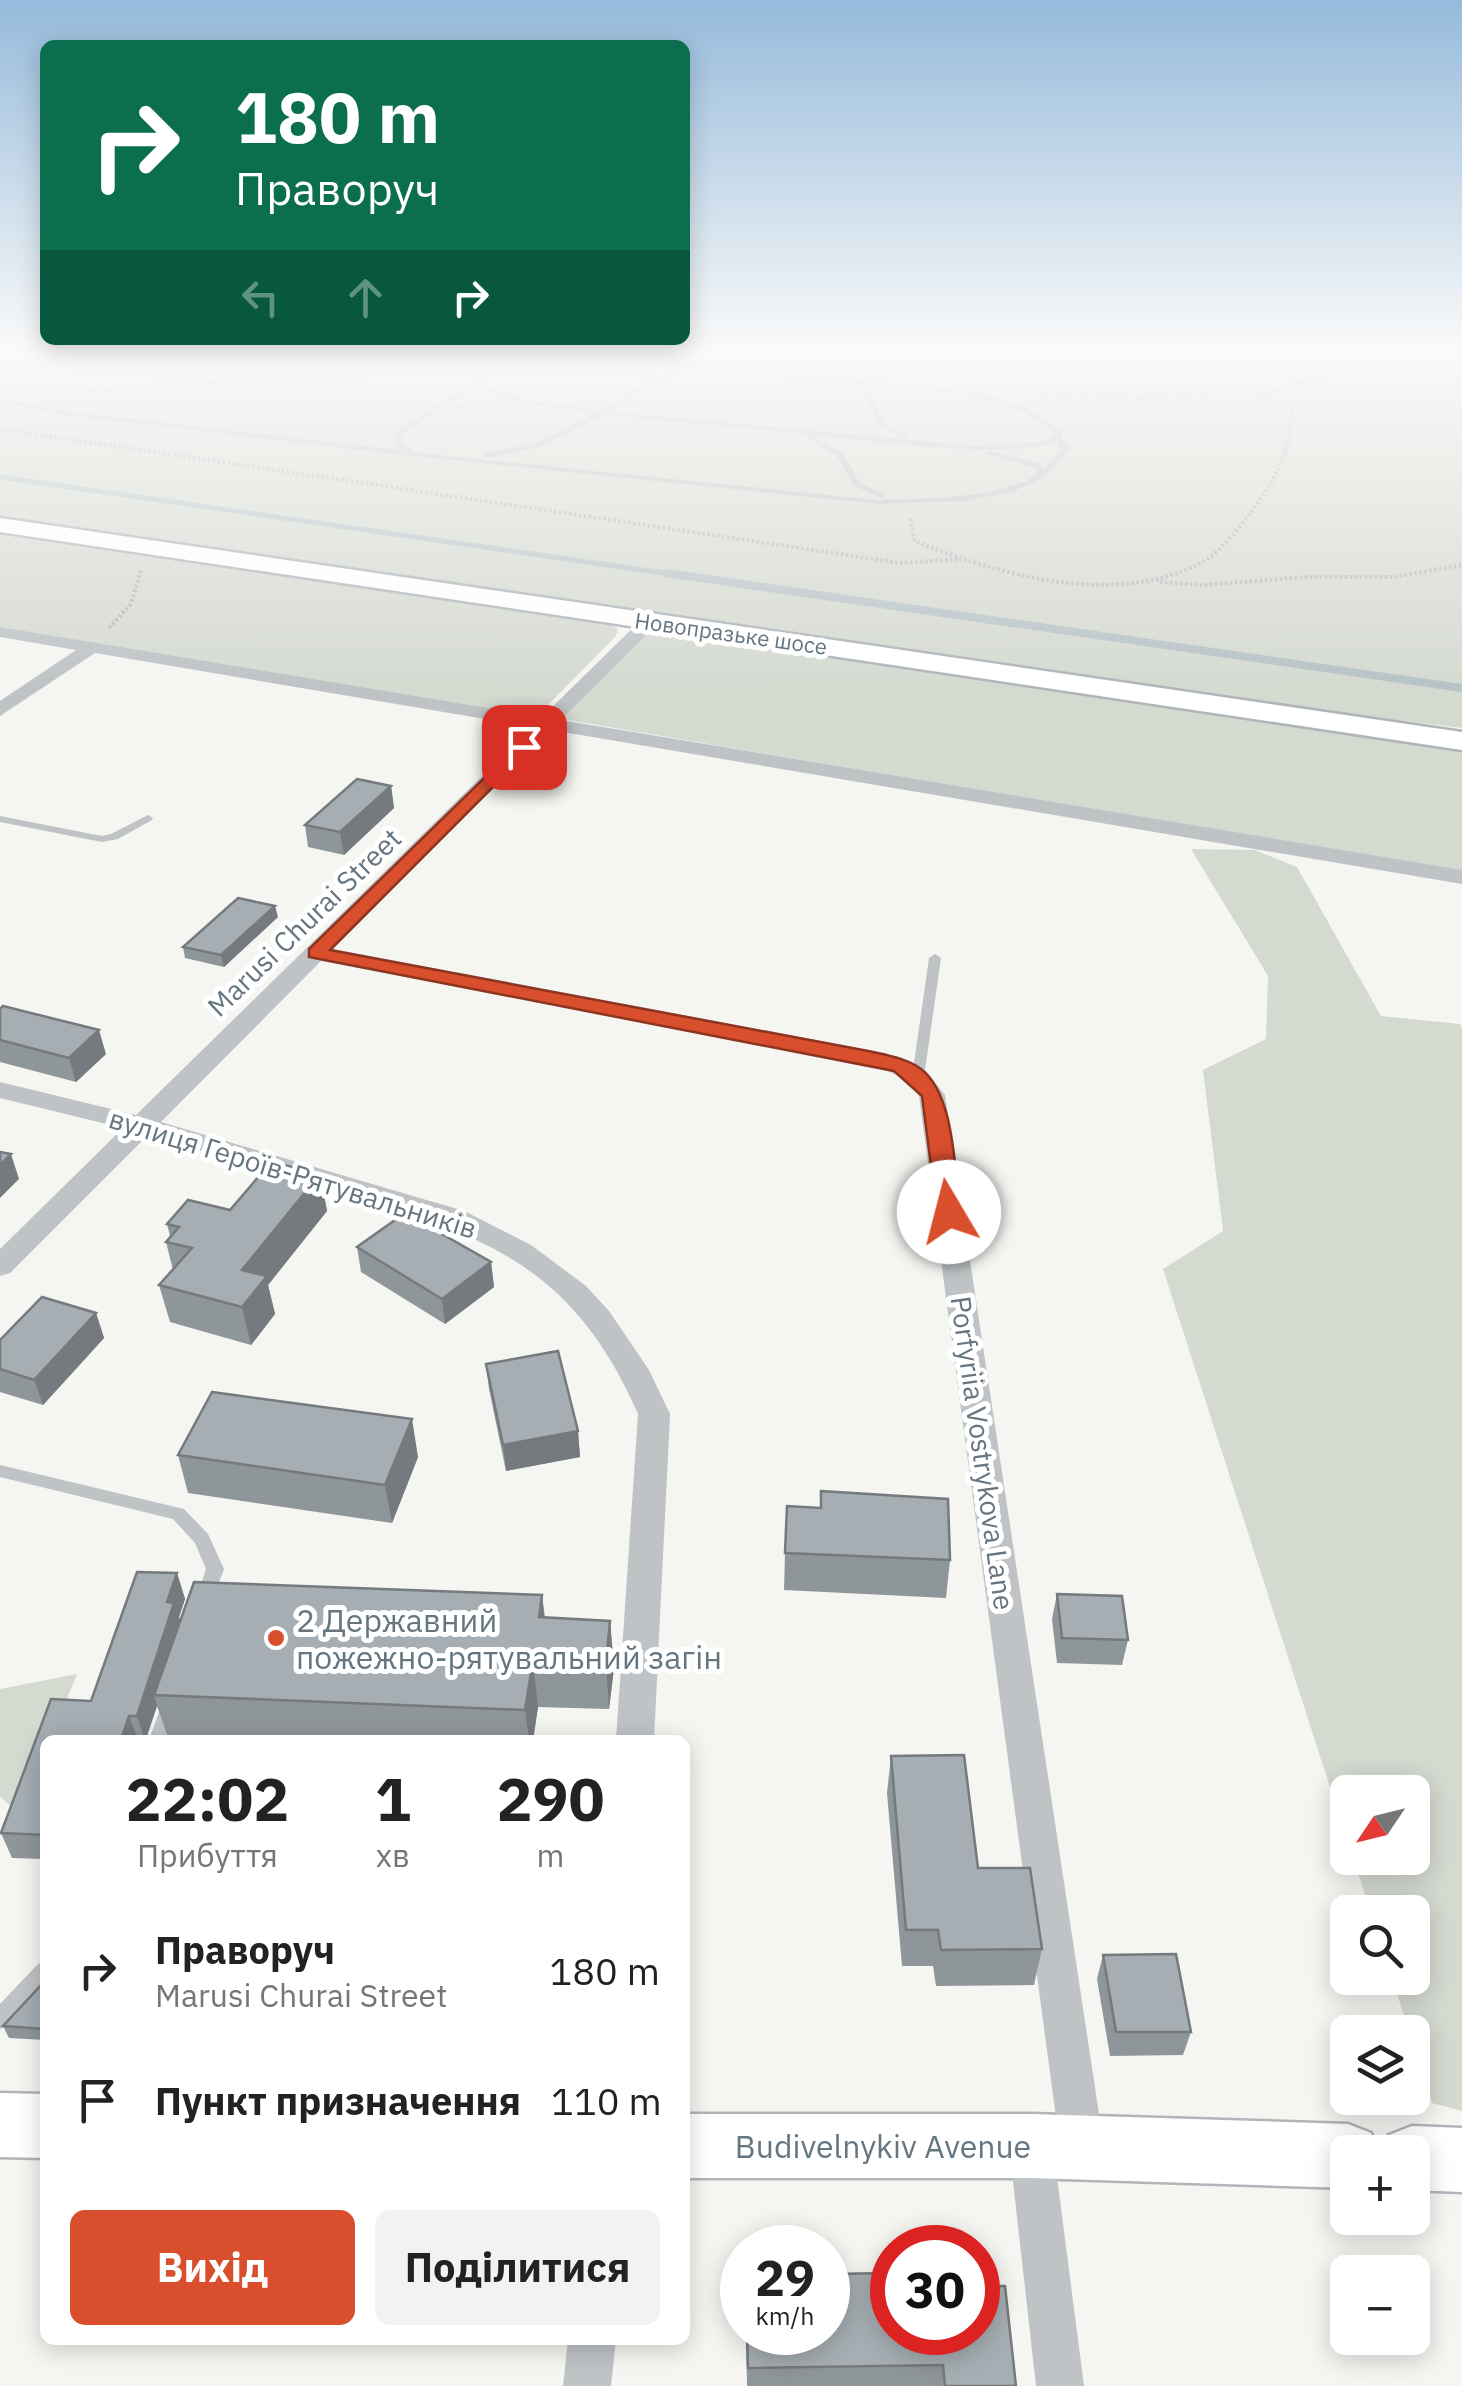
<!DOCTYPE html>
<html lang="uk">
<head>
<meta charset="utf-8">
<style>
	:root { --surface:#fff; --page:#f2f2f2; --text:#222; --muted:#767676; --accent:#d94f2e }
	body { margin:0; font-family:"IBM Plex Sans",sans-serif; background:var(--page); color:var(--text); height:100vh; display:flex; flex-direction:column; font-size:38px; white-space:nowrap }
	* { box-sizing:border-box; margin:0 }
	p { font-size:32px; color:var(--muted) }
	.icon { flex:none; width:55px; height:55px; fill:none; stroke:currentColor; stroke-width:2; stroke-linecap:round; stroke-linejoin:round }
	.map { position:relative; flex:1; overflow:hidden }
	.sheet { position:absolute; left:40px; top:1735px; width:650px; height:610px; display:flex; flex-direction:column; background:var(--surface); border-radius:15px; box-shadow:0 5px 25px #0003 }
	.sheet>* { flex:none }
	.top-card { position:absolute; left:40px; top:40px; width:650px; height:305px; border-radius:15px; box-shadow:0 5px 25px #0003; background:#0b6e4f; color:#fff; overflow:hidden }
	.needle { width:65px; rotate:235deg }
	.buttons { position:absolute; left:1330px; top:1775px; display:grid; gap:20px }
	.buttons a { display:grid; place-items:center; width:100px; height:100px; border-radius:15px; background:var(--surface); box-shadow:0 5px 25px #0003; font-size:50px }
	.speed { position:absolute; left:720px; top:2225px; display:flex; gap:20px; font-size:50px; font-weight:700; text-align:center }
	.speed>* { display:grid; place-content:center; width:130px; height:130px; border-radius:50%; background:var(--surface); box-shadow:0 5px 25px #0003; line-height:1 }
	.speed small { font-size:25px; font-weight:400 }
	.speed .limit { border:15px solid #d22; background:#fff; color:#111 }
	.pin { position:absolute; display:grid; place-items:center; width:85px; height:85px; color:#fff; margin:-42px; border-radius:20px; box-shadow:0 5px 15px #0006 }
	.me { position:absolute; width:110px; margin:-55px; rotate:352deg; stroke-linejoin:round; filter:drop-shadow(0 0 8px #0008) }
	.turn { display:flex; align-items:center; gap:35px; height:210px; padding:0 30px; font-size:45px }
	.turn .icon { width:130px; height:130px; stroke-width:2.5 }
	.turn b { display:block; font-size:70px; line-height:85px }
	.lanes { display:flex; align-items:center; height:95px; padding:0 30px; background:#0003; justify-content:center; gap:50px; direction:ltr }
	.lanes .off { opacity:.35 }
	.eta { display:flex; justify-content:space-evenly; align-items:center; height:170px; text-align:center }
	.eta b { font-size:60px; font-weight:700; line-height:70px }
	.primary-button { display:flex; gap:20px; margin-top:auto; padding:20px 30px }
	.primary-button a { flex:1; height:115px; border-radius:15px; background:var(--accent); color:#fff; font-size:40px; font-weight:700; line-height:115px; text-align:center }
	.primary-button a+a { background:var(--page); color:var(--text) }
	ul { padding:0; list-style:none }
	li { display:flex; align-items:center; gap:30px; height:130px; padding:0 30px }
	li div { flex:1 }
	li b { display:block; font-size:38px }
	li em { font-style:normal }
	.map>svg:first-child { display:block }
	.green { fill:#d5dad1 }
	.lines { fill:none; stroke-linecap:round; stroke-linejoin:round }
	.stream-far1 { stroke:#b8c3c7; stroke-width:5 }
	.stream { stroke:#b8c3c7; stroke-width:8 }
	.secondary-casing { stroke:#afb5b9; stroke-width:5 }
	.path { stroke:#b7babc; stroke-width:4; stroke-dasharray:2.5 2.5; stroke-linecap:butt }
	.lane { fill:#bfc3c6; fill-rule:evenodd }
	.street { fill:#bfc3c6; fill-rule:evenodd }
	.secondary { fill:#fff; fill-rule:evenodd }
	.wall { fill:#8f969a }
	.shaded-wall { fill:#747a7d }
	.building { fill:#a6aeb3; stroke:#747a7d; stroke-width:2.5 }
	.route { fill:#d94f2e; stroke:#8d331e; stroke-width:2.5 }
	.poi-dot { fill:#d94f2e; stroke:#fff; stroke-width:4 }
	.labels { text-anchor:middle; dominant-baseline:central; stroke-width:10; stroke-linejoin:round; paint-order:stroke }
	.far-street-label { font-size:22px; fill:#667681; stroke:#fff }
	.street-label { font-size:28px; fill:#667681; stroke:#fff }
	.near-poi-label { font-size:32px; fill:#667681; stroke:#fff; text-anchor:start }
	.near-street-label { font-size:32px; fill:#667681; stroke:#fff }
</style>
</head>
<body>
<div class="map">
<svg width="1462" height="2386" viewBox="0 0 1462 2386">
	<rect width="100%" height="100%" fill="#f5f5f2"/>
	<g class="green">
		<path d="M0,353H1462V728L1311,710L0,516Z"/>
		<path d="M0,530L608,623L618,629L615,637L542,711L524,715L0,628Z"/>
		<path d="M668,632L1462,751V873L562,719L643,634Z"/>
		<path d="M1191,849L1255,850L1297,867L1381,1016L1460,1024L1462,1028V2111L1432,2103L1392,1978H1412V1912H1371L1353,1858H1412V1792H1348L1347,1840L1163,1269L1223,1231L1203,1070L1266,1039L1268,976Z"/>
		<path d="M77,1674L50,1740H45L20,1814L0,1797V1689Z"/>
	</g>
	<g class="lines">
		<path class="stream-far1" d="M0,477L684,576"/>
		<path class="stream" d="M666,573L1462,688"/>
		<g class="secondary-casing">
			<g id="secondary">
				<path d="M0,518L1462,732V750L0,532Z"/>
				<path d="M0,2093L45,2094V2158L0,2157Z"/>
				<path d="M685,2114H1031L1348,2124L1371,2133L1379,2152H1348V2188L1031,2178H685Z"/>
				<path d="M1412,2126L1462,2128V2192L1412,2190V2152H1382L1389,2135Z"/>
			</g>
		</g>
		<g class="path">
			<path d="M79,393L160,385L456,370"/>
			<path d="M1263,394L1376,360L1462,354"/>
			<path d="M0,429L900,563L961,559"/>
			<path d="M910,519L915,541C998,575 1119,609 1204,561C1223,550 1237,529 1251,512C1276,479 1292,450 1291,408C1254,381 1204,396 1162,397C1121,398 1078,395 1037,394"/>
			<path d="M1160,582L1203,585L1307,577H1393L1462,565"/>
			<path d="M109,628L131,604L141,570"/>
		</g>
		<g class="lane">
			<path d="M556,353H588L841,379L780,353H789C810,362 832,374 855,380C867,383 881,383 894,384C947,390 1018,390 1058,430L1062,431L1061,435L1069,450L1045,477L1012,492L964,501L877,504L421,457L65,415L0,402V398L65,411L404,451L397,447L395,433L484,374L506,363ZM568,355L693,368L654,377L602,411L524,399L485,387L489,376L510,366ZM698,368L853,384L861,387L878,425L905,439L908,435L883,423L867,385C924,391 1011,390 1053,434L1044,442L975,446L610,412L658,379L697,370ZM480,382L479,389L523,403L596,414L538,442L484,454L483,456L487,458L543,446L604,415L806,434V437L837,456L854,486L881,498L885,496L884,494L860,483L843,453L811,435C854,439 1029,463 1056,439L1061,450L1043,470L1039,463L987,450V454L1033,467L1038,474L1026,481L988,493L940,498L877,500L421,453L414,452V449L404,446L401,435Z"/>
			<path d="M505,398L507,401L447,409L444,407Z"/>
			<path d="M148,815L153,818L152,820L118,839L102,842L0,822V816L102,836L111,834Z"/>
			<path d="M935,954L941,958L924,1077L918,1081L912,1077L929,958Z"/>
			<path d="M0,1465L184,1509L208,1534L224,1569L212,1601L206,1603L200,1601L197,1596L206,1569L195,1543L173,1519L0,1477Z"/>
			<path d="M169,1699L175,1701L178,1707L167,1740H149L163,1701Z"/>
			<path d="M45,1961V1986L7,2026L0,2029V2004L38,1964Z"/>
		</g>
		<g class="street">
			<path d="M650,616L659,621L656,625L561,720L1462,870V884L551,730L333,949L885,1053L924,1069L945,1095L1104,2147L1098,2163L1082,2169L1066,2163L1060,2147L919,1096L906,1079L878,1067L321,961L161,1122L464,1211L531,1245L586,1286L609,1311L649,1370L670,1414L654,1740H616L638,1414C573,1265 484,1235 338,1192C275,1173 211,1154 148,1135L10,1273L0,1276V1249L123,1128L0,1098V1082L136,1115L532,727L95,653L0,716V701L76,650L0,637V627L542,717L644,617Z"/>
			<path d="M1031,2124L1047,2130L1053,2146L1084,2386H1036L1009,2146L1015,2130Z"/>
			<path d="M568,2340H616L611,2386H563Z"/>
		</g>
		<use href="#secondary" class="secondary"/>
	</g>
	<g class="wall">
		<path d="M391,786L394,808L344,855L308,847L305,825Z"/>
		<path d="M278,917L224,967L185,958L183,947Z"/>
		<path d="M0,1009L106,1054L76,1082L0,1062Z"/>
		<path d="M320,1174L327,1211L268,1285L275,1314L251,1345L170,1322L159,1285L173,1270L166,1242L170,1236L167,1224L230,1210Z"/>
		<path d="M357,1247L491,1262L494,1287L445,1324L361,1272Z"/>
		<path d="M96,1313L104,1338L43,1405L0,1392V1340Z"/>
		<path d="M486,1364L578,1431L580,1457L506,1471L489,1389Z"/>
		<path d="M178,1455L418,1457L392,1523L188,1493Z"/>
		<path d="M821,1491L950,1560L946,1598L784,1590L785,1553L820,1508Z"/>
		<path d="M137,1572L177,1573L185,1599L179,1617L180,1621L194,1582L542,1595L545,1618L610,1621L614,1668L609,1709L538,1707L533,1740H169L157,1706L146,1740H45V1859L12,1858L1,1833L51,1699L91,1701Z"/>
		<path d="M1057,1594L1128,1640L1122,1665L1057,1663L1052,1619Z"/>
		<path d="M891,1756L1042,1949L1034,1985L936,1986L933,1966H902L887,1793Z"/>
		<path d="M1103,1955L1191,2032L1183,2055L1110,2056L1097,1979Z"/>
		<path d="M45,1981V2040L9,2038L3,2026Z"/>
		<path d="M746,2332H892L1016,2386H747Z"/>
	</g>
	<g class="shaded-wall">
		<path d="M391,786L394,808L344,855L340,832Z"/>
		<path d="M275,906L278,917L224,967L221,955Z"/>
		<path d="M99,1030L106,1054L76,1082L69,1058Z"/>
		<path d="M11,1154L19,1179L0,1198V1165Z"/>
		<path d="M320,1174L327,1211L268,1285L275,1314L251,1345L242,1307V1270Z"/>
		<path d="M491,1262L494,1287L445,1324L442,1299Z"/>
		<path d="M96,1313L104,1338L43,1405L34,1380Z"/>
		<path d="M412,1419L418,1457L392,1523L385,1485Z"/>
		<path d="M578,1431L580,1457L506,1471L503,1445Z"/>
		<path d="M177,1573L185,1599L179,1617L182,1628L154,1695L157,1706L145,1740L137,1716L167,1602Z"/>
		<path d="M542,1595L547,1642L539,1617Z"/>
		<path d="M610,1621L614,1668L609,1709L606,1662Z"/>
		<path d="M533,1660L538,1707L533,1740H529L525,1710Z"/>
		<path d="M129,1716L138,1740H121Z"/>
	</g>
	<g class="building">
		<path d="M357,779L391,786L340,832L305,825Z"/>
		<path d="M238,898L275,906L221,955L183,947Z"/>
		<path d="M3,1006L99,1030L69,1058L0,1040V1009Z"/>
		<path d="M0,1152L11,1154L0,1165Z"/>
		<path d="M271,1162L320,1174L242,1270L267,1276L242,1307L159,1285L192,1248L166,1242L179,1227L167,1224L188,1200L230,1210Z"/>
		<path d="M405,1213L491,1262L442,1299L357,1247Z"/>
		<path d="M42,1297L96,1313L34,1380L0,1369V1340Z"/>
		<path d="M558,1351L578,1431L503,1445L486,1364Z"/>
		<path d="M212,1392L412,1419L385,1485L178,1455Z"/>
		<path d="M821,1491L948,1499L950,1560L785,1553L787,1506L821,1508Z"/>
		<path d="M137,1572L177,1573L167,1602L174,1603L137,1716H129L121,1740H45V1835L1,1833L51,1699L91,1701Z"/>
		<path d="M194,1582L542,1595L539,1617L610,1621L606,1662L533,1660L525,1710L154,1695Z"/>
		<path d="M1057,1594L1122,1596L1128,1640L1062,1638Z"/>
		<path d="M964,1755L978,1868H1030L1042,1949L941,1950L938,1930H906L891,1756Z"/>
		<path d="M1176,1954L1191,2032H1116L1103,1955Z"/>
		<path d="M45,1981V2029L3,2026Z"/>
		<path d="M892,2273V2332H978V2286H1005L1016,2386H945L943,2365L748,2368L747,2332H828V2274Z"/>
	</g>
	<linearGradient id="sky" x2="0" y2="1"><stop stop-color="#95badb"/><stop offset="0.51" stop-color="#fafaf9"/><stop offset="1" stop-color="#fafaf9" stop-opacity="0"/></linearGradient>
	<rect width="1462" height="687" fill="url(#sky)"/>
	<path class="route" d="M519,744L533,747L330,950L868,1051C885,1055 907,1058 921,1069C955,1095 954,1170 961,1212L957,1217H941L937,1212L922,1096L894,1071L309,957V949Z"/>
	<circle class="poi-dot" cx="276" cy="1638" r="10"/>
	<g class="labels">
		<g class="far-street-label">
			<text transform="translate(731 633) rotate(8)">Новопразьке шосе</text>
		</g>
		<g class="street-label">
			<text transform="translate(304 922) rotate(-44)">Marusi Churai Street</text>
			<text transform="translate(293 1173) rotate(17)">вулиця Героїв-Рятувальників</text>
			<text transform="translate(983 1453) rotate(82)">Porfyriia Vostrykova Lane</text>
		</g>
		<g class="near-poi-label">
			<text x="296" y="1620">2 Державний<tspan x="296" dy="37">пожежно-рятувальний загін</tspan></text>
		</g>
		<g class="near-street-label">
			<text x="883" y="2146">Budivelnykiv Avenue</text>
		</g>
	</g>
</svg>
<div class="buttons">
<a><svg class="needle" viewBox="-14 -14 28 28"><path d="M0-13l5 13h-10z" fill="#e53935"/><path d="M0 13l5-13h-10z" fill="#767676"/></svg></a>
<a><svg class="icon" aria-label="search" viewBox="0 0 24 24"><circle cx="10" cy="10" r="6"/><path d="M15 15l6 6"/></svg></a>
<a><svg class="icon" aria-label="layers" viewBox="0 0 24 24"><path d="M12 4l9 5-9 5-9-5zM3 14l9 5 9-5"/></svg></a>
<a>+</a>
<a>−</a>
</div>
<div class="speed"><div>29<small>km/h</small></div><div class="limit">30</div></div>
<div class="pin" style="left:524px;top:747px;background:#d93025"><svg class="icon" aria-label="arrive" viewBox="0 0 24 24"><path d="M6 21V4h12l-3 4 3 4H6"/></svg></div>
<svg class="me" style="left:949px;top:1212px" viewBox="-20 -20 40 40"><circle r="19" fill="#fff"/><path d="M0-13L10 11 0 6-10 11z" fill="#d94f2e"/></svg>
<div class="top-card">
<div class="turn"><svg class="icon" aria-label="right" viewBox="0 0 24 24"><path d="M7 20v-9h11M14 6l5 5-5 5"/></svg><div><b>180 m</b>Праворуч</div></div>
<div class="lanes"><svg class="icon off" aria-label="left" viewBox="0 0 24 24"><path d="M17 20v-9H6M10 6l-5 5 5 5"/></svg><svg class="icon off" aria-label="ahead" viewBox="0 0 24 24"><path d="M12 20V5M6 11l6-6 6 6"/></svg><svg class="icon" aria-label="right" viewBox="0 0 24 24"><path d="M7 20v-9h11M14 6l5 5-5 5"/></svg></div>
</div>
<section class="sheet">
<div class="eta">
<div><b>22:02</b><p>Прибуття</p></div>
<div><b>1</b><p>хв</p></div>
<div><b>290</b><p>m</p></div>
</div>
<ul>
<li><svg class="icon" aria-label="right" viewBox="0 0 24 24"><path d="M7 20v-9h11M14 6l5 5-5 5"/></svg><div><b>Праворуч</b><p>Marusi Churai Street</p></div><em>180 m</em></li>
<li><svg class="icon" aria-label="arrive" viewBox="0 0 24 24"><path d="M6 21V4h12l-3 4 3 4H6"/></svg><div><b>Пункт призначення</b></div><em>110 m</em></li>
</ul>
<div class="primary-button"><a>Вихід</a><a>Поділитися</a></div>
</section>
</div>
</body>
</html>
